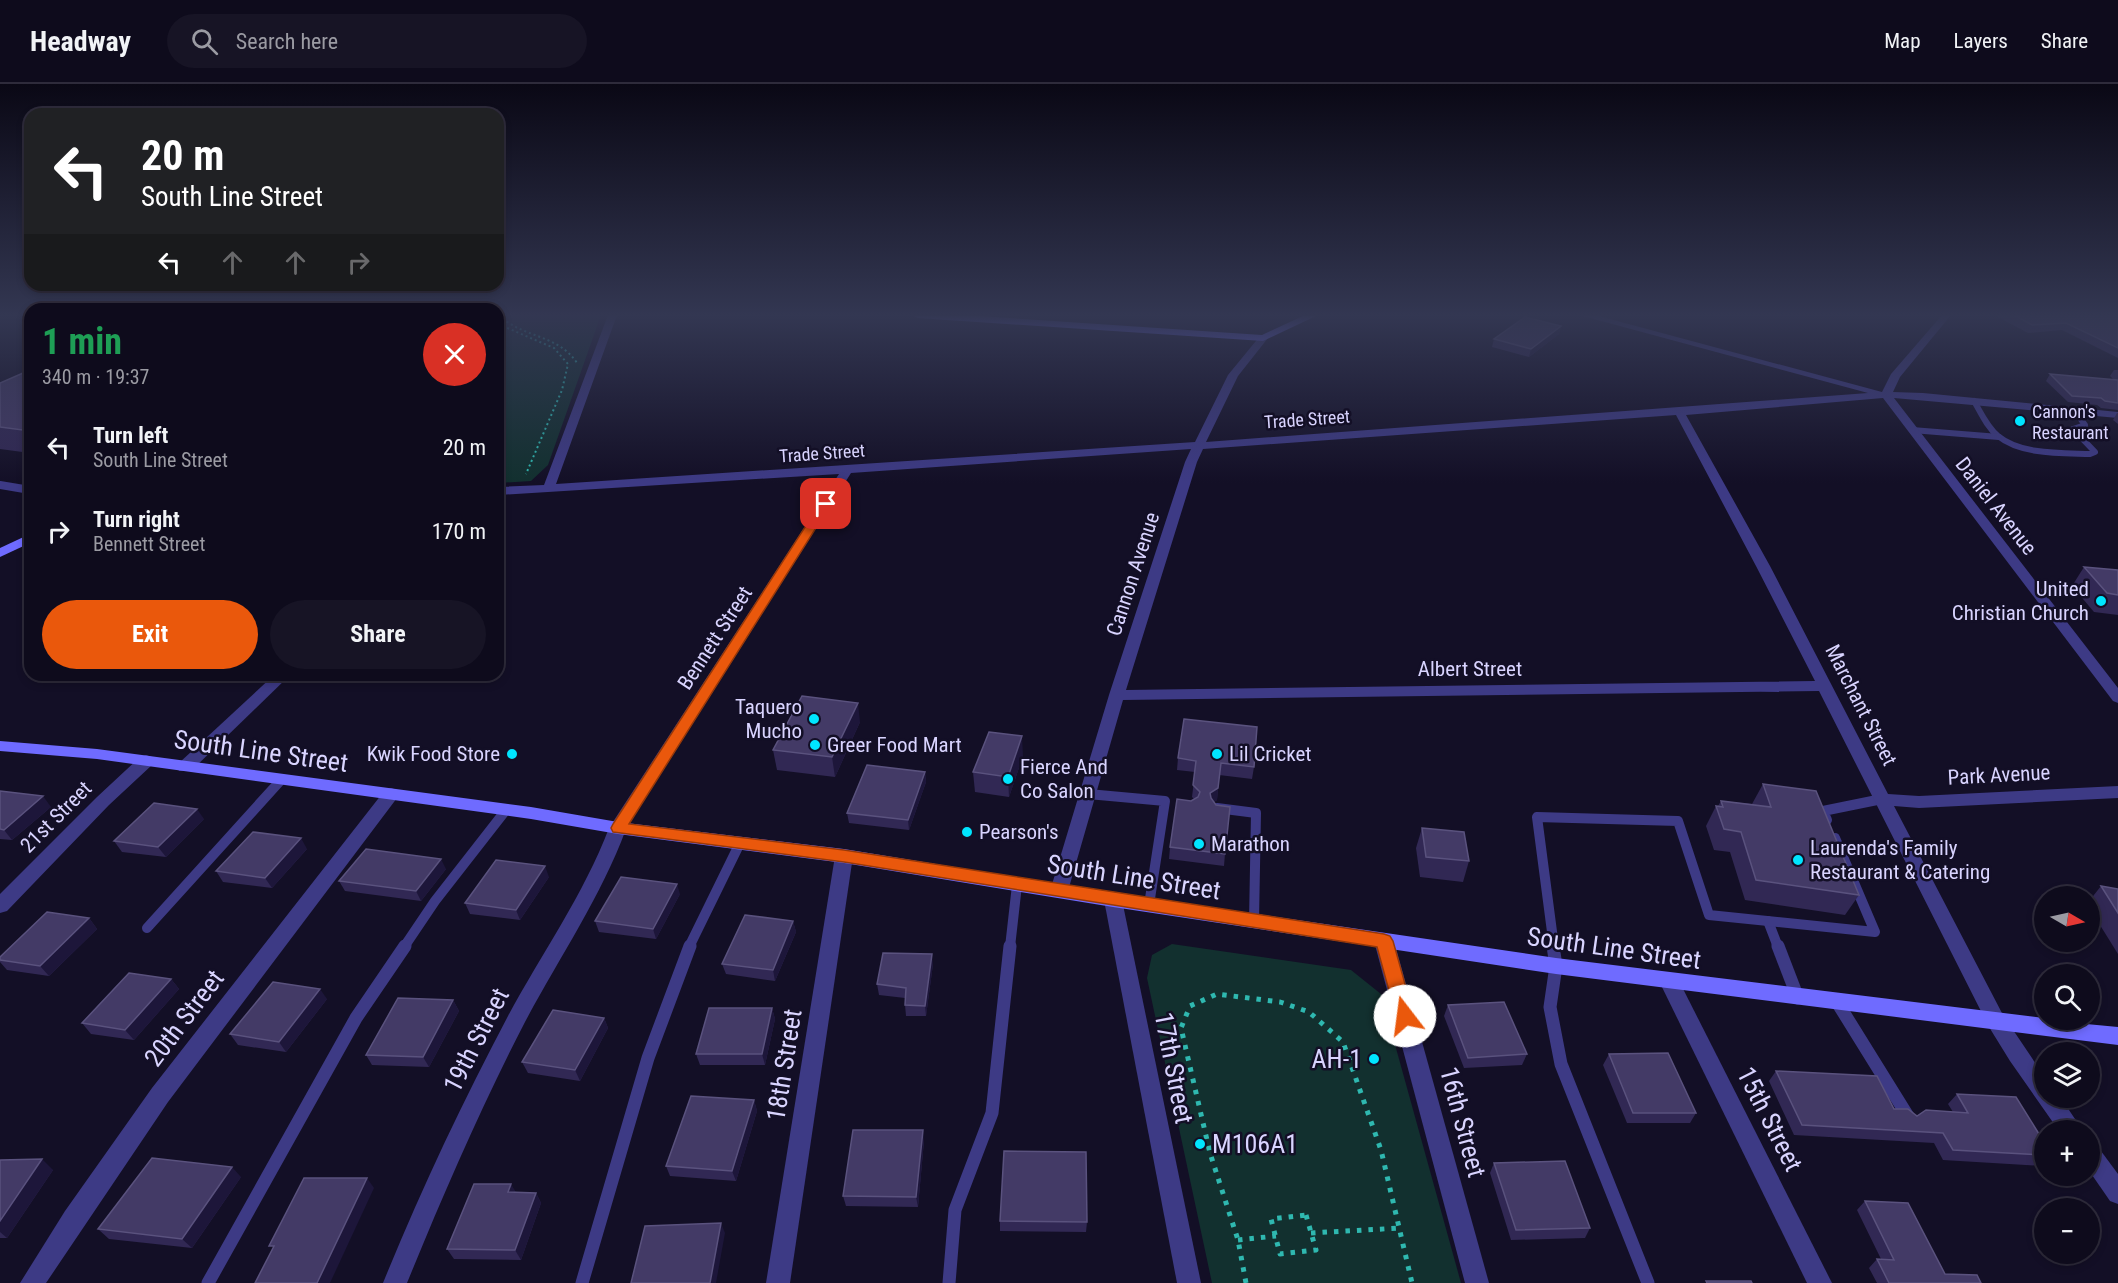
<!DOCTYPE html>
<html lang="en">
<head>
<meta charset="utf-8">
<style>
	:root { --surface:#0e0b1c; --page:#171425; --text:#f1f3f6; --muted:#9b9ba3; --line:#2e2b3b; --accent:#ea580c }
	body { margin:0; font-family:"Roboto Condensed",sans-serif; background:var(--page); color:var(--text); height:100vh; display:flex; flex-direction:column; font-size:22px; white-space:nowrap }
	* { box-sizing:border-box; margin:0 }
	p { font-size:20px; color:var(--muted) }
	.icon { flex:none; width:33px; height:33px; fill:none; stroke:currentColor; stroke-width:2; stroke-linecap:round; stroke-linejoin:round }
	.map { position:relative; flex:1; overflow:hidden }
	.sheet { position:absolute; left:24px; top:219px; width:480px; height:378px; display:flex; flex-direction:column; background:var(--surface); border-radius:18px; box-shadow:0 3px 9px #0003,0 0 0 2px var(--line) }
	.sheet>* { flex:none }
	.top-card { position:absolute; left:24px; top:24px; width:480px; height:183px; border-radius:18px; box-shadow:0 3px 9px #0003,0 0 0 2px var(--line); background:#202124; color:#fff; overflow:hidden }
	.needle { width:39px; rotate:99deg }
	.fabs { position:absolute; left:2034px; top:802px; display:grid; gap:12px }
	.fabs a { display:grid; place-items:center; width:66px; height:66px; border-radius:50%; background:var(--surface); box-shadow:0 3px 9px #0003,0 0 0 2px var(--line); font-size:30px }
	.pin { position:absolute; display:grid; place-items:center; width:51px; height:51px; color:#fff; margin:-26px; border-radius:12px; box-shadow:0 3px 9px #0006 }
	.me { position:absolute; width:66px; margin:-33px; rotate:345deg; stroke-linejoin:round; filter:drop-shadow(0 0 4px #0008) }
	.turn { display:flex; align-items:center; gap:21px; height:126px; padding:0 18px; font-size:27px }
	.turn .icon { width:78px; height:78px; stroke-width:2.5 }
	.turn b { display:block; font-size:42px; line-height:51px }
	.lanes { display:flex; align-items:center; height:57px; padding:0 18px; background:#0003; justify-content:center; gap:30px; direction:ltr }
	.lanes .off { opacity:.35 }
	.round { display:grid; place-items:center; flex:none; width:63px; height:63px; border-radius:32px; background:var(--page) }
	.overview { display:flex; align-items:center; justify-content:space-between; height:102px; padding:0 18px }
	h1 { font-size:36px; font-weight:700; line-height:45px; color:#1e9e55 }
	.primary-button { display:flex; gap:12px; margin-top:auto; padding:12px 18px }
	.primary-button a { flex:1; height:69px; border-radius:36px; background:var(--accent); color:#fff; font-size:24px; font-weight:700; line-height:69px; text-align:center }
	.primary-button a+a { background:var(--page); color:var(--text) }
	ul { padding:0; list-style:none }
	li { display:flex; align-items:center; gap:18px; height:84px; padding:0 18px }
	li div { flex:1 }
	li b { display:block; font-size:22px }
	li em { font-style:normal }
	header { display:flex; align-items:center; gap:36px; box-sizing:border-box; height:84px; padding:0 30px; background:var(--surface); border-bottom:2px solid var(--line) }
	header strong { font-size:28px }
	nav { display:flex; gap:33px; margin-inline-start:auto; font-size:21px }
	.search { width:420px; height:54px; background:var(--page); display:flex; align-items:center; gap:15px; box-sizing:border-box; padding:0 21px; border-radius:33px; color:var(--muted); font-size:22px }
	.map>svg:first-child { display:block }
	.green { fill:#12302f }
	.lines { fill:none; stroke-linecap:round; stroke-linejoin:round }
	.path-far1 { stroke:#2fb8b0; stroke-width:2; stroke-dasharray:2 3; stroke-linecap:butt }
	.path { stroke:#2fb8b0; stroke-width:5; stroke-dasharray:4.5 7; stroke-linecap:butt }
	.lane-far3 { stroke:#3d3a85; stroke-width:6 }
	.lane-far2 { stroke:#3d3a85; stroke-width:8 }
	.lane-far1 { stroke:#3d3a85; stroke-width:10 }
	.lane { stroke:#3d3a85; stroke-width:13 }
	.street { fill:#3d3a85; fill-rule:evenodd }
	.secondary { fill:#6f6bff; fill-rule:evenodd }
	.wall { fill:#312854 }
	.shaded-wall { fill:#1d163a }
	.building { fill:#433a66; stroke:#5a527e; stroke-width:1.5 }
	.route { fill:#ea580c; stroke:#983908; stroke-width:1.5 }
	.poi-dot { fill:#00e5ff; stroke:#130f26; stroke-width:2 }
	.labels { text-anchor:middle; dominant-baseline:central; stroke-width:5; stroke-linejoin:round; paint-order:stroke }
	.far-poi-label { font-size:18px; fill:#d9d4ff; stroke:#130f26; text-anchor:start }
	.far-street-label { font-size:18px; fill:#d9d4ff; stroke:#130f26 }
	.street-label { font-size:21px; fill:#d9d4ff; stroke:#130f26 }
	.poi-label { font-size:21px; fill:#d9d4ff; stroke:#130f26; text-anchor:start }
	.near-street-label { font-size:26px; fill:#d9d4ff; stroke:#130f26 }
	.near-poi-label { font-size:26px; fill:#d9d4ff; stroke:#130f26; text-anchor:end }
</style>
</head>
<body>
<header>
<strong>Headway</strong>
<div class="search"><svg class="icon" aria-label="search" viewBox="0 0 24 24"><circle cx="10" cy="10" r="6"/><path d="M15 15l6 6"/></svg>Search here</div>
<nav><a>Map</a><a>Layers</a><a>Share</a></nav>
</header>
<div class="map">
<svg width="2118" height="1199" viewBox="0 0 2118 1199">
	<rect width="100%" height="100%" fill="#130f26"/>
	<g class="green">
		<path d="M498,231H601L548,381L531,397L498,399Z"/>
		<path d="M1172,860L1351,886L1381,910L1461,1199H1212L1147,894L1152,871Z"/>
	</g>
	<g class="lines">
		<g class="path-far1">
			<path d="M499,231C522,254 558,250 577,279"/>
			<path d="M498,240L554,264L568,280L562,306L526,390"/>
			<path d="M498,260L501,261"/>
		</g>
		<g class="path">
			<path d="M1306,1131L1316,1166L1280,1170L1271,1135Z"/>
			<path d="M1311,1149L1400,1144"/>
			<path d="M1238,1156L1276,1152"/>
			<path d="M1246,1199L1238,1156L1210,1069L1181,944L1190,922L1217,910L1280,918L1309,928L1343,958L1381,1066L1412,1199"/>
		</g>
		<g class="lane-far3">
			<path d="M1974,317C1981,329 1987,343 1998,352C2021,371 2062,369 2090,370L2095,368L2073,345L2085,341L2075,327"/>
			<path d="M1912,346L1999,353"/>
		</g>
		<path class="lane-far2" d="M0,401L30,406"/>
		<g class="lane-far1">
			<path d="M1088,710L1165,717L1149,821"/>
			<path d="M1217,724L1256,729L1254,837"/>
			<path d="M1827,736L1823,727L1882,715"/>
			<path d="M1768,837L1778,863"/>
			<path d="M147,844L281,696"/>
			<path d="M404,863L435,817L506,726"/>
			<path d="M689,863L740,759"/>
			<path d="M1010,863L1017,801"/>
			<path d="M1554,863L1537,733L1678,737L1709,831L1875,848L1835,754"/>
		</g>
		<g class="lane">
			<path d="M1553,862L1556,882L1550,923L1561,980L1648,1199"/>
			<path d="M1778,862L1798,914"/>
			<path d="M1837,918L1909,1034"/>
			<path d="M208,1199L356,934L405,862"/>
			<path d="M582,1199L648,974L690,862"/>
			<path d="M949,1199L955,1126L992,1029L1010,862"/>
		</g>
		<g class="street">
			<path d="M608,231H617L556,400L1195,358L1228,291L1260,252L1263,251L1268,254L1238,292L1206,358L1868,309L1579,231H1595L1882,308L1891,290L1942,231H1951L1900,293L1893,308L1923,309L2118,328V334L1894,314L2118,604V619L2113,617L1883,314L1686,331L1770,482L1888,710L1919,712L2118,702V714L1919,724L1894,722L2003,931L2044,992V1014H2061L2083,1047H2059L2010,977L1989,943L1819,607L1123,616L1068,807L1065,812L1059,814L1053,812L1050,807L1109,611L1185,378L1191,365L851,389L626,745C601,813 559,874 525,938C481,1023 443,1111 407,1199H383C420,1108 462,1019 508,932C542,869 584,810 609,744L839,390L498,411V403L544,401ZM1676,331L1756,482L1815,597L1126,606L1197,378L1203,365Z"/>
			<path d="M274,591H290L191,687H179L177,683L179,679Z"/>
			<path d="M146,671L152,673L154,677L152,681L109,721L7,827L0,829V810L97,713L140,673Z"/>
			<path d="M391,704L397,706L399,710L397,714L168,1018L46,1199H20L65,1127L152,1004L385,706Z"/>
			<path d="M844,765L850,767L853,772L790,1199H766L835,772L838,767Z"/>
			<path d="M1113,809L1120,811L1122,816L1201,1199H1177L1104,816L1106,811Z"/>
			<path d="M1384,849L1391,852L1394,857L1489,1199H1465L1374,857L1377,852Z"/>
			<path d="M1669,889L1676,891L1832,1199H1807L1659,897L1662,891Z"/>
			<path d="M2090,1059L2098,1063L2118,1090V1120L2110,1117L2090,1088Z"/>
		</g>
		<g class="secondary">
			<path d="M913,231H965L1262,251L1305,231H1318L1263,257L917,234Z"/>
			<path d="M30,450V459L0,473V464Z"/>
			<path d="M0,657L97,665L531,723L618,738L844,765L1113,809L1556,874L2044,934V936L2118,943V961L1556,890L1113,823L844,779L618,750L531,735L97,675L0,667Z"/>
		</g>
	</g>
	<g class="wall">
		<path d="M1994,231H2118V274L2062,246L2028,249Z"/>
		<path d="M1561,242L1559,250L1529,273L1492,263L1494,255Z"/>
		<path d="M30,286V369L0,365V299Z"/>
		<path d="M2114,286H2118V326L2101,324L2097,321L2068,318L2046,297L2050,290L2114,296L2110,292Z"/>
		<path d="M2117,329H2118V340L2113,336Z"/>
		<path d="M2084,483L2118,486V531L2094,528L2072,502Z"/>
		<path d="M860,638L835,693L777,686L773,666Z"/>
		<path d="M1023,672L1009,713L975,708L973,688Z"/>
		<path d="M1178,674L1254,683L1252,695L1219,691L1217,716L1214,718L1225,770L1224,782L1169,775L1170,763L1191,717L1194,715L1192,713L1195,688L1177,686Z"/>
		<path d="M925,688L926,698L909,746L849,739L847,729Z"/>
		<path d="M1763,700L1859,811L1845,831L1745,816L1730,768L1714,766L1706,742L1716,722H1718L1721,717L1752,720Z"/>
		<path d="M0,707L51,723L12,756L0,755Z"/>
		<path d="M204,735L166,773L122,768L114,757Z"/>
		<path d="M1422,744L1469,777L1463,798L1420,793L1416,764Z"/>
		<path d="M307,765L272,804L223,798L216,787Z"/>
		<path d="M446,785L421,817L345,807L339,797Z"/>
		<path d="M549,793L520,836L470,830L465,819Z"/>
		<path d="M2101,802L2118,805V870L2090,825V816Z"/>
		<path d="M680,810L656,855L599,848L595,837Z"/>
		<path d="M89,834L97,845L49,892L7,886L0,878V873Z"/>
		<path d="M793,837L796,848L775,897L726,890L722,880Z"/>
		<path d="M933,880L926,932H906L905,921V914L879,911L877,900Z"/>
		<path d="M171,895L179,905L134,956L91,950L82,939Z"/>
		<path d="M327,915L286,968L238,961L230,950Z"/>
		<path d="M453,916L459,927L429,983L372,981L366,971Z"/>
		<path d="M1448,921L1527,970L1522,981L1464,984L1444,932Z"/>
		<path d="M772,924L775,935L765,981H700L696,970Z"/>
		<path d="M604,934L608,944L580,997L528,989L522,978Z"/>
		<path d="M1609,970L1696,1029L1690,1039H1627L1603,981Z"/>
		<path d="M1776,987L1917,1032L1953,1028L1948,1020L1957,1010L2044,1058V1080L2043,1082L1943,1076L1934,1059L1794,1051L1769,997Z"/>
		<path d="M754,1016L757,1027L736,1097L670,1092L666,1082Z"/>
		<path d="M924,1057L918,1123L846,1122L843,1112Z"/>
		<path d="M0,1076L53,1086L7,1154H0Z"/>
		<path d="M1494,1079L1590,1144L1585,1154L1511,1156L1490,1089Z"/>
		<path d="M241,1093L192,1164L109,1155L98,1145Z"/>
		<path d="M516,1108L536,1109L541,1119L521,1176L454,1175L447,1165Z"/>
		<path d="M1865,1117L1945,1190L1981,1199H1877L1869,1184L1877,1175H1881L1857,1126Z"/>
		<path d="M1000,1137L1087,1138L1086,1148L1000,1147Z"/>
	</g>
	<g class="shaded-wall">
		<path d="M1561,242L1559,250L1529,273L1531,265Z"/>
		<path d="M858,619L860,638L835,693L832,673Z"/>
		<path d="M1022,652L1023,672L1009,713L1008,693Z"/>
		<path d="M925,688L926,698L909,746L908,736Z"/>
		<path d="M1218,704L1217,716L1209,721L1210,709Z"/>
		<path d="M43,712L51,723L12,756L4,746Z"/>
		<path d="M197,725L204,735L166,773L158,763Z"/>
		<path d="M301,754L307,765L272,804L265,794Z"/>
		<path d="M441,775L446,785L421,817L416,807Z"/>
		<path d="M545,782L549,793L520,836L516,826Z"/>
		<path d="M677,800L680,810L656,855L653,845Z"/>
		<path d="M89,834L97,845L49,892L40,882Z"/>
		<path d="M793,837L796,848L775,897L773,886Z"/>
		<path d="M932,870L933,880L926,932L925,922Z"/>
		<path d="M171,895L179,905L134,956L125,946Z"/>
		<path d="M320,905L327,915L286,968L279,958Z"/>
		<path d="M453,916L459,927L429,983L423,973Z"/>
		<path d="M772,924L775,935L765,981L762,970Z"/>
		<path d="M604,934L608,944L580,997L575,986Z"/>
		<path d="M754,1016L757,1027L736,1097L732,1087Z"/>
		<path d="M923,1046L924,1057L918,1123L916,1113Z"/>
		<path d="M42,1075L53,1086L7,1154L0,1148V1137Z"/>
		<path d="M232,1083L241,1093L192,1164L182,1155Z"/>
		<path d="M367,1094L374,1104L330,1199H317Z"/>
		<path d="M511,1100L517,1110L508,1108Z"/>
		<path d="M536,1109L541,1119L521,1176L515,1166Z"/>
		<path d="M721,1139L725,1149L716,1199H710Z"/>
	</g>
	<g class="building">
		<path d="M2014,231H2118V264L2066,239L2032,241Z"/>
		<path d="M1525,233L1561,242L1531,265L1494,255Z"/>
		<path d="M30,286V311L26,313L30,314V347L0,343V299Z"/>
		<path d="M2050,290L2118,296V319L2105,317L2101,314L2072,312Z"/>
		<path d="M2084,483L2118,486V511L2107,509Z"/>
		<path d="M802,612L858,619L832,673L773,666Z"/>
		<path d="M1184,635L1257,643L1254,683L1221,679L1218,704L1210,709L1211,714L1216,721L1230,723L1225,770L1170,763L1177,715L1191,717L1198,713L1200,708L1193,701L1196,677L1178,674Z"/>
		<path d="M989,648L1022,652L1008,693L973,688Z"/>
		<path d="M867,681L925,688L908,736L847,729Z"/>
		<path d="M1763,700L1816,707L1859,811L1756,796L1741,748L1724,745L1716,722L1723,723L1721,717L1771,723Z"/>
		<path d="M0,707L43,712L4,746L0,745Z"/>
		<path d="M154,719L197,725L158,763L114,757Z"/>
		<path d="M1422,744L1464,748L1469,777L1426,773Z"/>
		<path d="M253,748L301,754L265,794L216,787Z"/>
		<path d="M366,765L441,775L416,807L339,797Z"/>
		<path d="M496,776L545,782L516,826L465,819Z"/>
		<path d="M621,793L677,800L653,845L595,837Z"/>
		<path d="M2101,802L2118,805V829Z"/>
		<path d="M47,828L89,834L40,882L0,876V873Z"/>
		<path d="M745,831L793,837L773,886L722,880Z"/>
		<path d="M883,869L932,870L925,922L905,921L906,904L877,900Z"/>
		<path d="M129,889L171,895L125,946L82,939Z"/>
		<path d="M273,898L320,905L279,958L230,950Z"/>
		<path d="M398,914L453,916L423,973L366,971Z"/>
		<path d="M1504,918L1527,970L1468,974L1448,921Z"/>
		<path d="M709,924H772L762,970H696Z"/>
		<path d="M553,926L604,934L575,986L522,978Z"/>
		<path d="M1668,969L1696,1029H1633L1609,970Z"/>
		<path d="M1776,987L1877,992L1894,1025H1908L1917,1032L1926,1026L1968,1029L1957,1010L2016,1013L2044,1058V1071L1953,1066L1943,1049L1802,1041Z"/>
		<path d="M691,1012L754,1016L732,1087L666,1082Z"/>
		<path d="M853,1046H923L916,1113L843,1112Z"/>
		<path d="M1004,1067L1086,1068L1087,1138L1000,1137Z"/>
		<path d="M152,1074L232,1083L182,1155L98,1145Z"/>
		<path d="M42,1075L0,1137V1076Z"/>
		<path d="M1565,1077L1590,1144L1516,1146L1494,1079Z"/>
		<path d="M304,1094H367L317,1199H255L274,1162H269Z"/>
		<path d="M474,1100H511L508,1108L536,1109L515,1166L447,1165Z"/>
		<path d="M1865,1117L1908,1119L1945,1190L1977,1191L1981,1199H1889L1877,1175L1894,1176Z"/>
		<path d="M721,1139L710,1199H631L645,1142Z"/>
		<path d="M1706,1197H1751L1752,1199H1707Z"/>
	</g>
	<linearGradient id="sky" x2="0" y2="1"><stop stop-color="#0a0815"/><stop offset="0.58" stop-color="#333752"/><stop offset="1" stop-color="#333752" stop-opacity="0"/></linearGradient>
	<rect width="2118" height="399" fill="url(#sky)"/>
	<path class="route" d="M826,417L831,420L629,740L844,766L1384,850L1390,852L1393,857L1414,932L1411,938L1405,940L1398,938L1396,932L1377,863L844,778L613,748L611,744L613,740L820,420Z"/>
	<g class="poi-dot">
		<circle cx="2020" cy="337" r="6"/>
		<circle cx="2101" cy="517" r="6"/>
		<circle cx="814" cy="635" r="6"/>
		<circle cx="815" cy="661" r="6"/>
		<circle cx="512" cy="670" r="6"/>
		<circle cx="1217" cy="670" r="6"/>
		<circle cx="1008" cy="695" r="6"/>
		<circle cx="967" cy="748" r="6"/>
		<circle cx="1199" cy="760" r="6"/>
		<circle cx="1798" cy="776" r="6"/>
		<circle cx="1374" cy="975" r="6"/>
		<circle cx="1200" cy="1060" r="6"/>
	</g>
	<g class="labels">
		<g class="far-poi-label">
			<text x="2032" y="327">Cannon's<tspan x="2032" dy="21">Restaurant</tspan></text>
		</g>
		<g class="far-street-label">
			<text transform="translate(1307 335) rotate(-4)">Trade Street</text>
			<text transform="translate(822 369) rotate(-4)">Trade Street</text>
		</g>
		<g class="street-label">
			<text transform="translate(1996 422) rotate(52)">Daniel Avenue</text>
			<text transform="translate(1133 490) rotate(-72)">Cannon Avenue</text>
			<text transform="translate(715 554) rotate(-57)">Bennett Street</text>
			<text x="1470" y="585">Albert Street</text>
			<text transform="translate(1861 621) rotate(63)">Marchant Street</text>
			<text transform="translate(1999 691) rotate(-3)">Park Avenue</text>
			<text transform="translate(56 733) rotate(-45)">21st Street</text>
		</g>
		<g class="poi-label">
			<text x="2089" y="505" text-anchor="end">United<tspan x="2089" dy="24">Christian Church</tspan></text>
			<text x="802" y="623" text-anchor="end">Taquero<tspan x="802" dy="24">Mucho</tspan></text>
			<text x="827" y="661">Greer Food Mart</text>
			<text x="500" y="670" text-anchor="end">Kwik Food Store</text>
			<text x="1229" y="670">Lil Cricket</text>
			<text x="1020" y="683">Fierce And<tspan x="1020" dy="24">Co Salon</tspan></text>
			<text x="979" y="748">Pearson's</text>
			<text x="1211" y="760">Marathon</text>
			<text x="1810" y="764">Laurenda's Family<tspan x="1810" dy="24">Restaurant &amp; Catering</tspan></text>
		</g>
		<g class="near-street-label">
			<text transform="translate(261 667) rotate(8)">South Line Street</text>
			<text transform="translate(1134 793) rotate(9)">South Line Street</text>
			<text transform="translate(1614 864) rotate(8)">South Line Street</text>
			<text transform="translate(184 934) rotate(-53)">20th Street</text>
			<text transform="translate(476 956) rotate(-63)">19th Street</text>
			<text transform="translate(784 981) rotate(-81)">18th Street</text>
			<text transform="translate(1174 984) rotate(79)">17th Street</text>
			<text transform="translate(1770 1035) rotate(63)">15th Street</text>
			<text transform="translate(1463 1038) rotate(75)">16th Street</text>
		</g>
		<g class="near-poi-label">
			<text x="1362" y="975">AH-1</text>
			<text x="1212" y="1060" text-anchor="start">M106A1</text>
		</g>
	</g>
</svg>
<div class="fabs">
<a><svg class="needle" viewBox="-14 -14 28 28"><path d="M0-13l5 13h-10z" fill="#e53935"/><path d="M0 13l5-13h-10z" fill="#9b9ba3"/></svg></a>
<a><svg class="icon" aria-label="search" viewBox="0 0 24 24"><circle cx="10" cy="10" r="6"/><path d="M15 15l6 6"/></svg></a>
<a><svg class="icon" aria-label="layers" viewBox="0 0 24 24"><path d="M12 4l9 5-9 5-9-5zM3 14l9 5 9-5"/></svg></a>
<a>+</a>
<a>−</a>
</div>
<div class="pin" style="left:826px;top:420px;background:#d93025"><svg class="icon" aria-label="arrive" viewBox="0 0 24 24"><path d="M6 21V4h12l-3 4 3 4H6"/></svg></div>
<svg class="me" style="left:1405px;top:932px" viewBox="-20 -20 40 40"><circle r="19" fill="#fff"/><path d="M0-13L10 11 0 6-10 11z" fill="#ea580c"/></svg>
<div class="top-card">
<div class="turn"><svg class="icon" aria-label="left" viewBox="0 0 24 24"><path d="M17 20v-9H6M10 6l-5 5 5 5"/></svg><div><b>20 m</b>South Line Street</div></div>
<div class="lanes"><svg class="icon" aria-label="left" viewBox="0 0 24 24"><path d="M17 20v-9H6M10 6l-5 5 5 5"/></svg><svg class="icon off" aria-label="ahead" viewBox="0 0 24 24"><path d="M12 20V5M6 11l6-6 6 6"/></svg><svg class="icon off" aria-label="ahead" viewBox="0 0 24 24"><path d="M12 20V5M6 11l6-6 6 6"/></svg><svg class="icon off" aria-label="right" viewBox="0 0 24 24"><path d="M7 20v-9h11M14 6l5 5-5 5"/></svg></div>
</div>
<section class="sheet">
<div class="overview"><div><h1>1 min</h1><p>340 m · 19:37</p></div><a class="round" style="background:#d93025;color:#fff"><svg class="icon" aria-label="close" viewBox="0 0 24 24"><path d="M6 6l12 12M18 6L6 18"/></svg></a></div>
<ul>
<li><svg class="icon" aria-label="left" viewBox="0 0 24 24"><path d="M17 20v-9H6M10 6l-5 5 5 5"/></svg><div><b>Turn left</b><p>South Line Street</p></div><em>20 m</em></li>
<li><svg class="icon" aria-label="right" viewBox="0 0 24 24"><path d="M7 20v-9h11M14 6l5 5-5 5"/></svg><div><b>Turn right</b><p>Bennett Street</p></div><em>170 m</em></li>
</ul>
<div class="primary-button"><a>Exit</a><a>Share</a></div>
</section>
</div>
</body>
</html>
